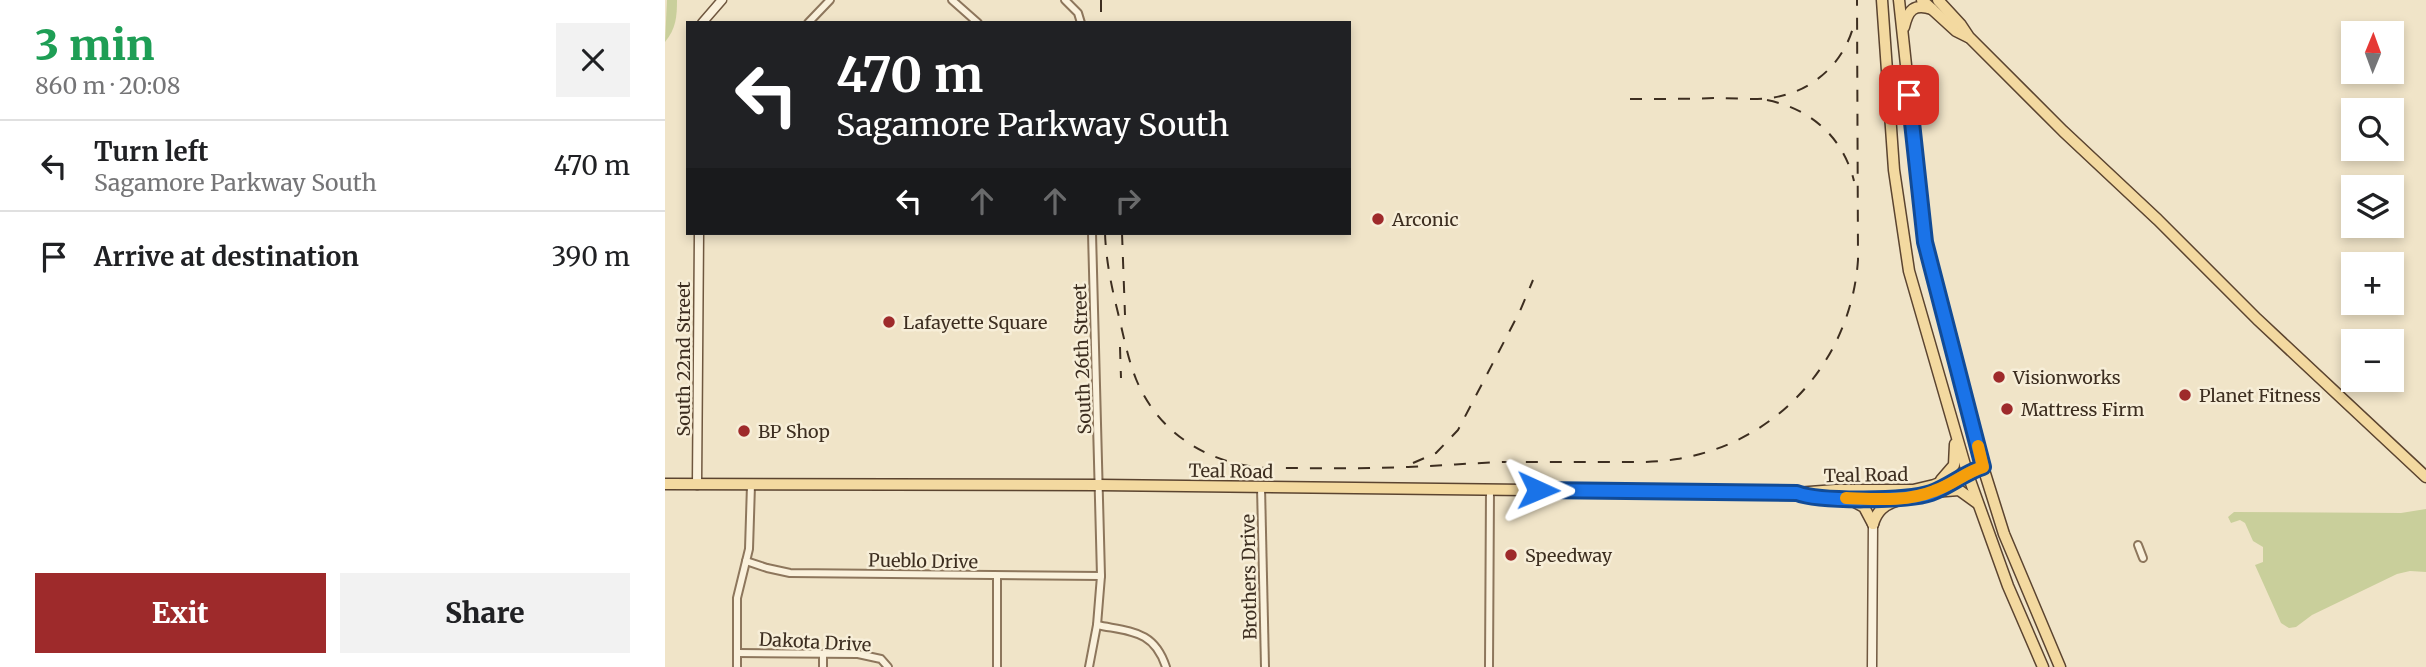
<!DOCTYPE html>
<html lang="en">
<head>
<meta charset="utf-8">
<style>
	:root { --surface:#fff; --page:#f2f2f2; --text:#202124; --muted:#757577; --line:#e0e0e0; --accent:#9e2a2b }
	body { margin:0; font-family:Merriweather,serif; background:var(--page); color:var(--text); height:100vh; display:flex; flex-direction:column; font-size:26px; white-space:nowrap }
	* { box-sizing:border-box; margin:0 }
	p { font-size:23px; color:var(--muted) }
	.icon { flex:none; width:38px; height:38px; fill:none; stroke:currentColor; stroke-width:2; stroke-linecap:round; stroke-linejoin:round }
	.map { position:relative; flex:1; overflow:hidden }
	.sheet { display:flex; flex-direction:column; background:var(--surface); width:665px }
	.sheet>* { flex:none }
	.hud { position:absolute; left:21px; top:21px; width:665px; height:214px; border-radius:0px; box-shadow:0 4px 10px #0003; background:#202124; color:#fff; overflow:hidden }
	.needle { width:46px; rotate:1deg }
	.controls { position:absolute; left:1676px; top:21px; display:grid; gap:14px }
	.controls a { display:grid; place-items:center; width:63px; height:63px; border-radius:0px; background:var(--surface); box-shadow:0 4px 10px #0003; font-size:35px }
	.pin { position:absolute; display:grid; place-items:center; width:60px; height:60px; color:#fff; margin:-30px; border-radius:14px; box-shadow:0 4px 10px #0006 }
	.me { position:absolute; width:77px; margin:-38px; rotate:91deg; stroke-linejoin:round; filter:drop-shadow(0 0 5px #0008) }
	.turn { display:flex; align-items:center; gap:24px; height:147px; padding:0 35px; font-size:32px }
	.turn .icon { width:91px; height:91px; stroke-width:2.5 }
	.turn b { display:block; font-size:49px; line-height:60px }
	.lanes { display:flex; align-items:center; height:66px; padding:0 35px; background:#0003; justify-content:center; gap:35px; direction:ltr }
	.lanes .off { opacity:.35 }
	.round { display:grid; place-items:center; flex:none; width:74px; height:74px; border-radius:0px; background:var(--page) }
	.headline { display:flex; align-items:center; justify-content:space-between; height:119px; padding:0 35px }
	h1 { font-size:42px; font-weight:800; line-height:52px; color:#1e9e55 }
	.button { display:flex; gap:14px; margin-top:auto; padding:14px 35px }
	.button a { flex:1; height:80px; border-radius:0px; background:var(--accent); color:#fff; font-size:28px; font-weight:800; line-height:80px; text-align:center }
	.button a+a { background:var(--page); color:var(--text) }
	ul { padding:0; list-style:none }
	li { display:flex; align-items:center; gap:21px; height:91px; padding:0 35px; border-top:2px solid var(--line) }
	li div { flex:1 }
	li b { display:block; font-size:26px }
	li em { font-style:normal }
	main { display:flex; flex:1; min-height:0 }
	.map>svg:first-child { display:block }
	.green { fill:#c9cf9b }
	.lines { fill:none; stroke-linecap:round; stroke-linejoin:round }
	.street-casing { stroke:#8d765c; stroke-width:10 }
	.secondary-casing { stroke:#6f573f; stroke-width:11 }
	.primary-casing { stroke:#5b4430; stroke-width:13 }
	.street { stroke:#faf1dc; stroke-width:6 }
	.secondary { stroke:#faf1dc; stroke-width:8 }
	.primary { stroke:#f3d9a0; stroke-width:10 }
	.rail { stroke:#3d2e20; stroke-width:2; stroke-dasharray:12 12; stroke-linecap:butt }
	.route-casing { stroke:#114b97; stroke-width:18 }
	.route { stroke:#1a73e8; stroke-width:12 }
	.slow { stroke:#f59e0b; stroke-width:12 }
	.poi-dot { fill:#9e2a2b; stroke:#f7eed8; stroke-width:2.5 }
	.labels { text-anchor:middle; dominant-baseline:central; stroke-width:5; stroke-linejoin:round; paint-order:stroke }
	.poi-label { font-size:18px; fill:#3d2e20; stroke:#f7eed8; text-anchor:start }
	.street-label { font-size:18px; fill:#3d2e20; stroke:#f7eed8 }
</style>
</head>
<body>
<main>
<section class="sheet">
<div class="headline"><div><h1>3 min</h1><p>860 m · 20:08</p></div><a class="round"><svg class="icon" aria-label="close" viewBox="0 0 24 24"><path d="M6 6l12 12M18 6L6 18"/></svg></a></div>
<ul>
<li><svg class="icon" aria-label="left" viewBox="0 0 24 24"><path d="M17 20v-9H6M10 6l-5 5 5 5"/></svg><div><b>Turn left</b><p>Sagamore Parkway South</p></div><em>470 m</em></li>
<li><svg class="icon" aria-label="arrive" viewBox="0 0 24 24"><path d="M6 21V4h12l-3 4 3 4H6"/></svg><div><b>Arrive at destination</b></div><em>390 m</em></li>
</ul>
<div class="button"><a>Exit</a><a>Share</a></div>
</section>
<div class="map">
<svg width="1761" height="667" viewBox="0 0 1761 667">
	<rect width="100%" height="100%" fill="#f0e4c8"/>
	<g class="green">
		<path d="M2,0H12C12,16 11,29 0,42Z"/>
		<path d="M1761,509V572L1745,571L1732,574L1647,615L1631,627L1624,628L1616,623L1590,565L1598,562V547L1588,541L1580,523L1575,520L1566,523L1563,517L1569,512L1736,513Z"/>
	</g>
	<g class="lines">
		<g class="street-casing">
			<g id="street">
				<path d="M287,0L313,23"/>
				<path d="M400,0L413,13L416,23"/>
				<path d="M143,23L165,0"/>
				<path d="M596,487L600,667"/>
				<path d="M1473,545L1478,558"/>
				<path d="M81,561L102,568L125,573L436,576"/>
				<path d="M432,625C466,632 489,630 501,667"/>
				<path d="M72,653L193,654L216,659L223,667"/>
				<path d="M158,654V667"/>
				<path d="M72,667V598L84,549L86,485"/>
				<path d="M332,667V576"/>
				<path d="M424,667L432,625L436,576L427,233"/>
				<path d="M824,667L825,490"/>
			</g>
		</g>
		<g class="secondary-casing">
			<g id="secondary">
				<path d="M37,23L57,0"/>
				<path d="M32,485L34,233"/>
				<path d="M1207,667L1208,524"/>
			</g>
		</g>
		<g class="primary-casing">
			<g id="primary">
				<path d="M1217,0L1229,170L1244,271L1302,472L1343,586L1378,667"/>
				<path d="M1234,0L1260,242L1318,467L1339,534L1395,667"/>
				<path d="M1257,0L1291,31L1303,37"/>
				<path d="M1273,0L1296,25L1304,37L1398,131L1493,220L1592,319L1761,477"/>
				<path d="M1239,27C1243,10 1249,3 1267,9"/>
				<path d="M1276,480L1289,465L1290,444"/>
				<path d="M0,484L435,485L1131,493L1171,490H1248L1269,485L1318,467"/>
				<path d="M1268,492L1294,490L1312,503"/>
				<path d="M1145,496L1237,498L1269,492"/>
				<path d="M1186,500L1199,507L1208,524"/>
				<path d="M1208,524C1212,511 1219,505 1231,501"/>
			</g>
		</g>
		<use href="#street" class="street"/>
		<use href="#secondary" class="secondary"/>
		<use href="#primary" class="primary"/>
		<g class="rail">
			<path d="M436,0V23"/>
			<path d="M965,99C994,99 1023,99 1052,98C1069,98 1088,100 1105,98C1146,93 1179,64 1189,24"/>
			<path d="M1102,100C1146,109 1178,137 1189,181"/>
			<path d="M440,233C441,262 447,289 454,317C459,338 463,359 471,379C493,433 543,464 600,468C647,468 695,469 743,467C775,466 806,463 838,462C873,462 908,462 944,462C967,462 990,463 1012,459C1113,443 1186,360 1193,260L1192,0"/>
			<path d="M457,233L460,315"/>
			<path d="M455,347L456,378"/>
			<path d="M748,463L771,453L793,430L855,311L868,280"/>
		</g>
	</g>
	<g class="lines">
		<g class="route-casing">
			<path id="route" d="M873,490L1132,493C1154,502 1243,501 1266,493C1285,486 1299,473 1318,467L1260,242L1244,95"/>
		</g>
		<use href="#route" class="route"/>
		<path class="slow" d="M1181,498C1210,499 1242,502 1269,491C1289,484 1299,473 1318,467L1313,446"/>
	</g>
	<g class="poi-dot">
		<circle cx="713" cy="219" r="7"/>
		<circle cx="224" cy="322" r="7"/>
		<circle cx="1334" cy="377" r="7"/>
		<circle cx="1520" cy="395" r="7"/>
		<circle cx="1342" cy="409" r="7"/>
		<circle cx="79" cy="431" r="7"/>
		<circle cx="846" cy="555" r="7"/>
	</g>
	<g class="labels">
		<g class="poi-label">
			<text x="727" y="219">Arconic</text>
			<text x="238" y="322">Lafayette Square</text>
			<text x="1348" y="377">Visionworks</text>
			<text x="1534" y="395">Planet Fitness</text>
			<text x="1356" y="409">Mattress Firm</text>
			<text x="93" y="431">BP Shop</text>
			<text x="860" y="555">Speedway</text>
		</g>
		<g class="street-label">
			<text transform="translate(18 359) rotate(-90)">South 22nd Street</text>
			<text transform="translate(417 359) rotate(-92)">South 26th Street</text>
			<text transform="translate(566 471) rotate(1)">Teal Road</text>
			<text transform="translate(1201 475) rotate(-1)">Teal Road</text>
			<text transform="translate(258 561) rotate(1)">Pueblo Drive</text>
			<text transform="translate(584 577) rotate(-91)">Brothers Drive</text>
			<text transform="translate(150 642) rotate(3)">Dakota Drive</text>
		</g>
	</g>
</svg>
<div class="controls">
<a><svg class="needle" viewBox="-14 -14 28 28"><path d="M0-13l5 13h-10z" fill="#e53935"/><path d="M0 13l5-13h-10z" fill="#757577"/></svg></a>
<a><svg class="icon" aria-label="search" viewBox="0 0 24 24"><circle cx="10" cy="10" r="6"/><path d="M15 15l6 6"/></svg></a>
<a><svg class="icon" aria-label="layers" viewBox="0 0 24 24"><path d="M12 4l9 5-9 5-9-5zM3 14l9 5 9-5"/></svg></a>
<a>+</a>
<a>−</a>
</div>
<div class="pin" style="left:1244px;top:95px;background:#d93025"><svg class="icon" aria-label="arrive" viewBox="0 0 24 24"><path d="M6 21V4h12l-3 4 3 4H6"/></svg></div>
<svg class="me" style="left:873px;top:490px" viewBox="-20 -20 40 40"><path d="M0-17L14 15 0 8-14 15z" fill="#1a73e8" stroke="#fff" stroke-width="4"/></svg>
<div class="hud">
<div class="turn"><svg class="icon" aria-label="left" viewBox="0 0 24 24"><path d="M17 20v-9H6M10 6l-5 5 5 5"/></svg><div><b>470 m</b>Sagamore Parkway South</div></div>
<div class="lanes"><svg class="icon" aria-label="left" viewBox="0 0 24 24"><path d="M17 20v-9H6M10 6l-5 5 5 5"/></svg><svg class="icon off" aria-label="ahead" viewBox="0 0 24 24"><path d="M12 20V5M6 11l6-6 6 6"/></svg><svg class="icon off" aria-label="ahead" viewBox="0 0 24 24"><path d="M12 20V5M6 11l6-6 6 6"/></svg><svg class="icon off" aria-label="right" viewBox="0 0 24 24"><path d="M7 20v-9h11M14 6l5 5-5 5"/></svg></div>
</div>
</div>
</main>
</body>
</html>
